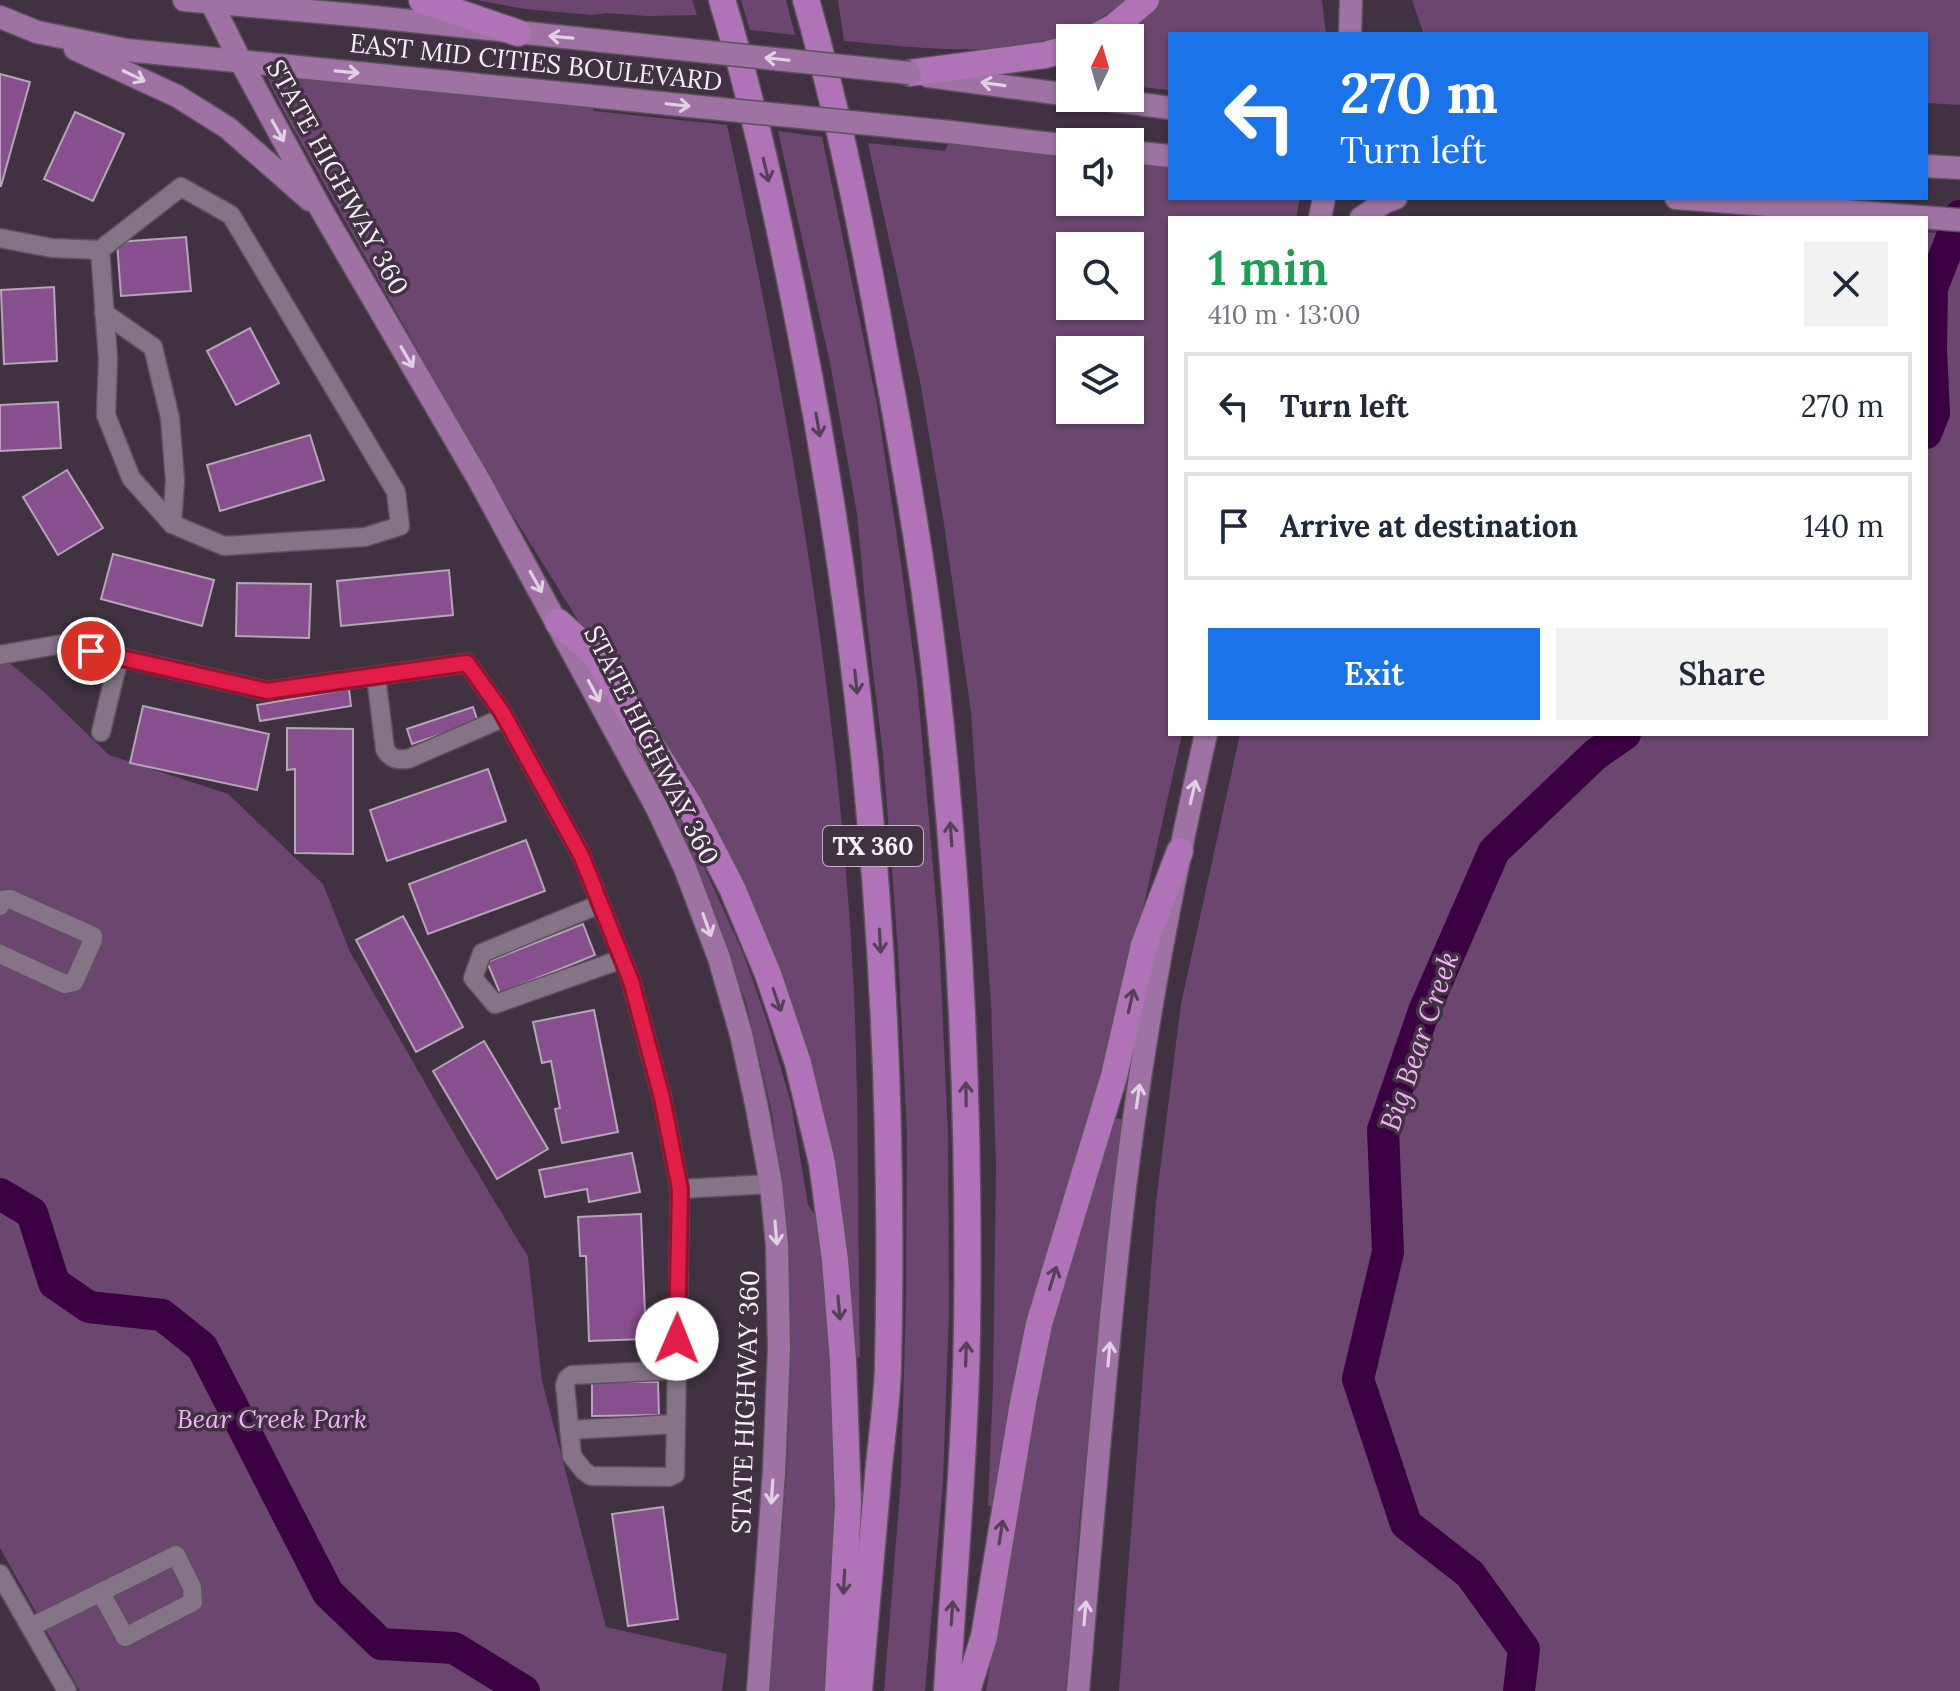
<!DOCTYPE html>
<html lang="en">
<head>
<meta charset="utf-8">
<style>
	:root { --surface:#fff; --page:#f2f2f3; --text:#1f2937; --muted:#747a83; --line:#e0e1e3; --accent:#1a73e8 }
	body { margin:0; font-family:Lora,serif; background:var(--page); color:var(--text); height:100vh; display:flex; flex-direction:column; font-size:30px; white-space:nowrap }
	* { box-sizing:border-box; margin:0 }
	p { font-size:26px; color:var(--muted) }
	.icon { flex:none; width:44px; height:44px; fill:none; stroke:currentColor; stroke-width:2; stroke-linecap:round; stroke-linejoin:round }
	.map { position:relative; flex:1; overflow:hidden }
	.sheet { position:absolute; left:1168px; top:216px; width:760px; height:520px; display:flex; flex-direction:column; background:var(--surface); border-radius:0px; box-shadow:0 2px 6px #0004 }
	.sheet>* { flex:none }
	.hud { position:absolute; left:1168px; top:32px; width:760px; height:168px; border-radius:0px; box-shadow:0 2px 6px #0004; background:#1a73e8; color:#fff; overflow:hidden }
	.needle { width:52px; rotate:5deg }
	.fabs { position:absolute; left:1056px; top:24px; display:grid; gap:16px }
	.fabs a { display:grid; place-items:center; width:88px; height:88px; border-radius:0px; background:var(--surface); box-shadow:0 2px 6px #0004; font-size:40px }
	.pin { position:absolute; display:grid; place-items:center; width:68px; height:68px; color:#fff; margin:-34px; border:4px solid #fff; border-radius:50%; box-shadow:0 2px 8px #0007 }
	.me { position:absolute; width:88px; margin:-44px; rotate:1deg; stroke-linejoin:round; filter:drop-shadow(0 0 6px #0008) }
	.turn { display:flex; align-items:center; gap:28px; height:168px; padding:0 40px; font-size:36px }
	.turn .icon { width:104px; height:104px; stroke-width:2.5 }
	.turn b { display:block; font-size:56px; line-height:68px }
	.round { display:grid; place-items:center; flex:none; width:84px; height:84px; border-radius:0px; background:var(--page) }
	.summary { display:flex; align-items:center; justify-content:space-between; height:136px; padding:0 40px }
	h1 { font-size:48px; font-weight:600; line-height:60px; color:#1e9e55 }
	.button { display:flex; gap:16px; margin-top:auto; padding:16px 40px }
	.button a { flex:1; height:92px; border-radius:0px; background:var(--accent); color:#fff; font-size:32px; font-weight:600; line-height:92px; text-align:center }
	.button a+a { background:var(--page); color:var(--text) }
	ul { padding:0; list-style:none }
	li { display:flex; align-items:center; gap:24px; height:108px; margin:0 16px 12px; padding:0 24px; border:4px solid var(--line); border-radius:0px }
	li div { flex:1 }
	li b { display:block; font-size:30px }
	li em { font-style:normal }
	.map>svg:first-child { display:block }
	.green { fill:#6b476f; fill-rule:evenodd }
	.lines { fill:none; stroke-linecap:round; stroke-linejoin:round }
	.river { stroke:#3a0041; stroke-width:32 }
	.building { fill:#884f8f; stroke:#b5a5b7; stroke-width:2 }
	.minor-casing { stroke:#5d515e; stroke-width:21 }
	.major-casing { stroke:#5d515e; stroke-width:25 }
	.highway-casing { stroke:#5d515e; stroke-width:29 }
	.minor { stroke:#847486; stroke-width:18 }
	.major { stroke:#9e73a3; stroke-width:22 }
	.highway { stroke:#b073b7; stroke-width:26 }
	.major-bridge-casing { stroke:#5d515e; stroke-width:25; stroke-linecap:butt }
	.major-bridge { stroke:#9e73a3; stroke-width:22 }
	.oneway { stroke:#e2d0e4 }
	.oneway2 { stroke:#563f59 }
	.route-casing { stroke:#92132f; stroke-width:20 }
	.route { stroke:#e11d48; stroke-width:14 }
	.labels { text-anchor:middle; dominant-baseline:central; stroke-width:7; stroke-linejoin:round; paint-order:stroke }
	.shield { fill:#403241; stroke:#c1b6c2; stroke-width:2 }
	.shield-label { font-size:24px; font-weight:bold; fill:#f8eff9 }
	.street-label { font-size:26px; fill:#f8eff9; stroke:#403241 }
	.park-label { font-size:26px; font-style:italic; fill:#f3b3fb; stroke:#403241 }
	.water-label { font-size:28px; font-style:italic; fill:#f0b0f8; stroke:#403241 }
</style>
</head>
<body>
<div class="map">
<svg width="1960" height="1691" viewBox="0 0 1960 1691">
	<rect width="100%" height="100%" fill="#403241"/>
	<g class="green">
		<path d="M476,0H692L697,15L647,16L606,13L592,15L525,9Z"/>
		<path d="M741,0H786L795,35L750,30Z"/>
		<path d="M838,0H1127C1106,15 1083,30 1057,37C988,58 915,47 844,41Z"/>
		<path d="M1158,0H1322L1326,34H1170V90L1130,86V38H1112Z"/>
		<path d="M1412,0H1960V105L1926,103V34H1436L1423,32Z"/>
		<path d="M273,76L593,107L594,111L727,125C786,394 833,664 851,939C860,1078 857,1218 860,1357L851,1358L825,1142L667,751L576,617L488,475L285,114L269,82L268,77Z"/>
		<path d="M778,131L822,137L877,404L900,557L917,682L939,936L948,1135L949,1312L943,1482L925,1691H884L901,1480L906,1300L907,1134L898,949L883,754L867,622L857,514L830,363Z"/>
		<path d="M868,143L945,151L948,144L1070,156V202H1130V162L1170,166V198H1300L1296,218H1170V734H1182L1117,1025L997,1506H988L993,1385L996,1168L991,1003L971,712L944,524L920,381ZM1070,246H1130V306H1070ZM1070,350H1130V410H1070Z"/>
		<path d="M1926,232L1960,235V1691H1119L1156,1202L1181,1004L1240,734H1926Z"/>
		<path d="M0,655L44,692L109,755L228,794L323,884L350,952L453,1132L528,1257L542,1381L606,1627L727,1654L722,1691H80L0,1548Z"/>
		<path d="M676,812L691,838L743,953L767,1021L791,1103L808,1205L818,1219L829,1303L837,1497L824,1691H768L787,1469L790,1358L783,1202L772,1113L746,1002L673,814Z"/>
		<path d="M1112,1118L1123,1119L1080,1514L1066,1691H986L1039,1367Z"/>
	</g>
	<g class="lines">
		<g class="river">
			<path d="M1926,433L1934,413L1931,349L1932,288L1960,216"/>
			<path d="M0,1194L32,1213L54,1283L89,1307L162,1315L202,1347L328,1593L381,1644L454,1648L524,1691"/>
			<path d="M1519,1691L1524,1649L1470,1574L1406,1524L1358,1379L1388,1252L1383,1130L1424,1011L1494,851L1596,754L1625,734"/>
		</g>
	</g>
	<g class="building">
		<path d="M0,74L30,82L1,186H0Z"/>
		<path d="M75,112L124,134L93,201L44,179Z"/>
		<path d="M186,237L191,291L121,296L117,242Z"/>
		<path d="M54,287L57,361L4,364L1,290Z"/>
		<path d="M250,328L279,383L236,405L207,351Z"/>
		<path d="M58,402L61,448L0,451V405Z"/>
		<path d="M310,435L324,480L220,511L207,465Z"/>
		<path d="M67,470L103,528L58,555L23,497Z"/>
		<path d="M113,554L214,580L202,626L101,599Z"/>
		<path d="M449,570L453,615L341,626L337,581Z"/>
		<path d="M237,583L311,584L309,638L236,636Z"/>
		<path d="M349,689L351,706L260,721L257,705Z"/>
		<path d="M143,706L269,734L257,790L130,763Z"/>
		<path d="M473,707L478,722L412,744L407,729Z"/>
		<path d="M287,728L353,729V854L295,853V769L287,770Z"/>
		<path d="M488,769L506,821L387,861L370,810Z"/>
		<path d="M526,840L545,891L428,934L409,884Z"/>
		<path d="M403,916L463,1027L416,1052L356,940Z"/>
		<path d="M583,924L595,955L500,993L487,962Z"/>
		<path d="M594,1010L618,1132L562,1143L555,1109L560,1108L551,1061L542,1063L533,1022Z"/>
		<path d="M484,1041L548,1149L497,1179L433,1071Z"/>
		<path d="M632,1153L640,1192L589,1202L587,1189L545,1197L539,1170Z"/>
		<path d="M641,1214L646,1339L589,1341L586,1256H580L578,1217Z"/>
		<path d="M592,1382H658L659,1415L592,1416Z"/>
		<path d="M663,1507L678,1619L628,1626L612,1514Z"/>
	</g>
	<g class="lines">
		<g class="minor-casing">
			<g id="minor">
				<path d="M181,187L231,215L396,492L400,526L365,537L224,546L172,524L131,478L106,415L108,359L100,250Z"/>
				<path d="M0,238L52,248L100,250"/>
				<path d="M104,313L153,347L170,418L175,481L172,524"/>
				<path d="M0,655L62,644L267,691L467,663L502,712L581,855L631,981L662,1098L680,1189L675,1474L669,1477L591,1476L584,1471L572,1456L565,1385L567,1379L572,1375L677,1370"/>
				<path d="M376,676L385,749C391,759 396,760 408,759L505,717"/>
				<path d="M101,732L119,657"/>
				<path d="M600,904L482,953L473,978L495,1004L622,959"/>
				<path d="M0,906L3,900L10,899L93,936V940L74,982L65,984L0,954"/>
				<path d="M680,1189L771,1184"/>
				<path d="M569,1430L676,1424"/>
				<path d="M0,1574L67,1691"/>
				<path d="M31,1627L176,1555L192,1587L193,1602L125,1637L101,1593"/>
			</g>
		</g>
		<g class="major-casing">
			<g id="major">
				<path d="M184,0L354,15L603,41"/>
				<path d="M210,0L241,62L322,211L479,480L657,808L685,868L719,958L741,1034L757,1108L771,1184L777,1245L779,1349L774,1472L758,1691"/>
				<path d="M0,17L37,32L126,50L601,97"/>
				<path d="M1350,34L1351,0"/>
				<path d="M75,49L177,96L228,128L310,200"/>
				<path d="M928,76L1070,95"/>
				<path d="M1095,98L1170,108"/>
				<path d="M950,132L1070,146"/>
				<path d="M1130,152L1170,156"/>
				<path d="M1926,166L1960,168"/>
				<path d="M1676,198L1960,220"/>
				<path d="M1320,218L1324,198"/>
				<path d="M1361,218L1385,202L1396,198"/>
				<path d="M1078,1691C1091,1541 1103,1390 1119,1240C1137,1070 1168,900 1206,734"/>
			</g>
		</g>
		<g class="highway-casing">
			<g id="highway">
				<path d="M422,0L518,33"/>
				<path d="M722,0C755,108 779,223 801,334C868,674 896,1020 888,1366C887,1403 881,1441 878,1477C872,1549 865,1620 859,1691"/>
				<path d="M806,0C839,115 863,233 884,351C905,461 924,571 936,681C960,897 970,1114 967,1332C965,1452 954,1571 947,1691"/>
				<path d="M1093,38L1114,27L1146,0"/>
				<path d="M910,73L1045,55L1070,48"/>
				<path d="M558,622L595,655L689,805L732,888L768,974L798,1063L822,1163L835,1260L843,1360L848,1504L838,1691"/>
				<path d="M967,1691L984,1637L1023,1403L1039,1324L1114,1076L1144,945L1180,851"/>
			</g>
		</g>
		<use href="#minor" class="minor"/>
		<use href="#major" class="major"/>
		<use href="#highway" class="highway"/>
		<g class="major-bridge-casing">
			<g id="major-bridge">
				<path d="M603,41L910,73"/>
				<path d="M601,97L950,132"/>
			</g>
		</g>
		<use href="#major-bridge" class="major-bridge"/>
	</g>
	<defs><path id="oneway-shaft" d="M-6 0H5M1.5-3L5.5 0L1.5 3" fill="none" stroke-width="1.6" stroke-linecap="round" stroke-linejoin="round" transform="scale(2)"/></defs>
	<g class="oneway">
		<use href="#oneway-shaft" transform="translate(561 37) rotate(-175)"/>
		<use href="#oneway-shaft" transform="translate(777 59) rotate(-174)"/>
		<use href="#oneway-shaft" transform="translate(347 72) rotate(5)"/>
		<use href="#oneway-shaft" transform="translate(134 76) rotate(26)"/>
		<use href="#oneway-shaft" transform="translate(993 84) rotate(-172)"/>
		<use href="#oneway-shaft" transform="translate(678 105) rotate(6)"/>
		<use href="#oneway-shaft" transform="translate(278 131) rotate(61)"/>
		<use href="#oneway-shaft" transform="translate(407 357) rotate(60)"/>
		<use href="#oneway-shaft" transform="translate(536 582) rotate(61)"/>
		<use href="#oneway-shaft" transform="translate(594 691) rotate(62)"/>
		<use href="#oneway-shaft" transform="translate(1193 792) rotate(-77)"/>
		<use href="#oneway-shaft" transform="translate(707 925) rotate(70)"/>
		<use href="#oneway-shaft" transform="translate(1138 1096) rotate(-82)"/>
		<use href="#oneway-shaft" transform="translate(776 1233) rotate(85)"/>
		<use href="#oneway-shaft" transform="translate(1109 1354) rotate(-85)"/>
		<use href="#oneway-shaft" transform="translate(772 1492) rotate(94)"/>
		<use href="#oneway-shaft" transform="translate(1085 1613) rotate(-85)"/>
	</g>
	<g class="oneway2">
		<use href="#oneway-shaft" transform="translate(766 170) rotate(77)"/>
		<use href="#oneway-shaft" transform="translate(818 425) rotate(80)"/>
		<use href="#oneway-shaft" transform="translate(856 682) rotate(84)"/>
		<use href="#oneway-shaft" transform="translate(951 834) rotate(-94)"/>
		<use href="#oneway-shaft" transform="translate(880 941) rotate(87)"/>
		<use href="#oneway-shaft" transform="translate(777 1000) rotate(71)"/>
		<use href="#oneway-shaft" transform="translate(1131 1001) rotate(-77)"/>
		<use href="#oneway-shaft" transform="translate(966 1094) rotate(-91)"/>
		<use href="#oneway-shaft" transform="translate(1053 1278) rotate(-73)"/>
		<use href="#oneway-shaft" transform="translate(839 1308) rotate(85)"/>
		<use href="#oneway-shaft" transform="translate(966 1354) rotate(-88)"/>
		<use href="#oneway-shaft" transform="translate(1001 1532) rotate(-81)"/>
		<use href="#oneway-shaft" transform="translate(844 1582) rotate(93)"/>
		<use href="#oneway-shaft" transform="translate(952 1613) rotate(-86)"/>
	</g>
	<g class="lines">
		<g class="route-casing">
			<path id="route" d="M91,651L267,691L467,663L502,712L581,855L631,981L662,1098L680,1189L677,1339"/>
		</g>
		<use href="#route" class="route"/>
	</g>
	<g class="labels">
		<rect class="shield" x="823" y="826" width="100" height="40" rx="6"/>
		<g class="shield-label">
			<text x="873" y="846">TX 360</text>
		</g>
		<g class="street-label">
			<text transform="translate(536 62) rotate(6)">EAST MID CITIES BOULEVARD</text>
			<text transform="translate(338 177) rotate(61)">STATE HIGHWAY 360</text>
			<text transform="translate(652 745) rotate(63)">STATE HIGHWAY 360</text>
			<text transform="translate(745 1402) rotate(-88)">STATE HIGHWAY 360</text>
		</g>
		<g class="park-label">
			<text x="272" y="1418">Bear Creek Park</text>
		</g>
		<g class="water-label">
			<text transform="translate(1419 1041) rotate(-71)">Big Bear Creek</text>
		</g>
	</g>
</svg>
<div class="fabs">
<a><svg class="needle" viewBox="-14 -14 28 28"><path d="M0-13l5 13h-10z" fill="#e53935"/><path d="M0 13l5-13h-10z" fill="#747a83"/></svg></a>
<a><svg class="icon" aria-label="sound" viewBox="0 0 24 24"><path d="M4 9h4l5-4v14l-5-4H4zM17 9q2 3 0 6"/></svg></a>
<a><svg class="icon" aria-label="search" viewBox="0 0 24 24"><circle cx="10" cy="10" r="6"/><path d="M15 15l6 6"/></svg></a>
<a><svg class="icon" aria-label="layers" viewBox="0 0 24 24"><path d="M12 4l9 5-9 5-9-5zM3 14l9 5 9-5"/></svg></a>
</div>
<div class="pin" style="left:91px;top:651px;background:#d93025"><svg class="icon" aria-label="arrive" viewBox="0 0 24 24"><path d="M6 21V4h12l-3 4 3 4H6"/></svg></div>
<svg class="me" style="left:677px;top:1339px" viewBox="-20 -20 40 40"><circle r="19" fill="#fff"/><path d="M0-13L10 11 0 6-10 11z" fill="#e11d48"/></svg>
<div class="hud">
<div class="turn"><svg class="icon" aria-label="left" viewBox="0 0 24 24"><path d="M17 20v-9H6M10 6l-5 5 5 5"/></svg><div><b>270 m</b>Turn left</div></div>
</div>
<section class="sheet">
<div class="summary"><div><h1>1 min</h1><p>410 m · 13:00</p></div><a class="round"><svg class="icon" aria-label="close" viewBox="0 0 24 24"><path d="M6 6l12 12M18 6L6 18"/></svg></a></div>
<ul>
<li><svg class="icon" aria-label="left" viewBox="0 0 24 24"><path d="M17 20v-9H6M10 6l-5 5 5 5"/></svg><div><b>Turn left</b></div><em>270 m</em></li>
<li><svg class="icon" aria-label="arrive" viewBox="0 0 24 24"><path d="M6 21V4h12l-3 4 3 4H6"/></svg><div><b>Arrive at destination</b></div><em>140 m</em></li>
</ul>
<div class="button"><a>Exit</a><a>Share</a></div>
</section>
</div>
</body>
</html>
